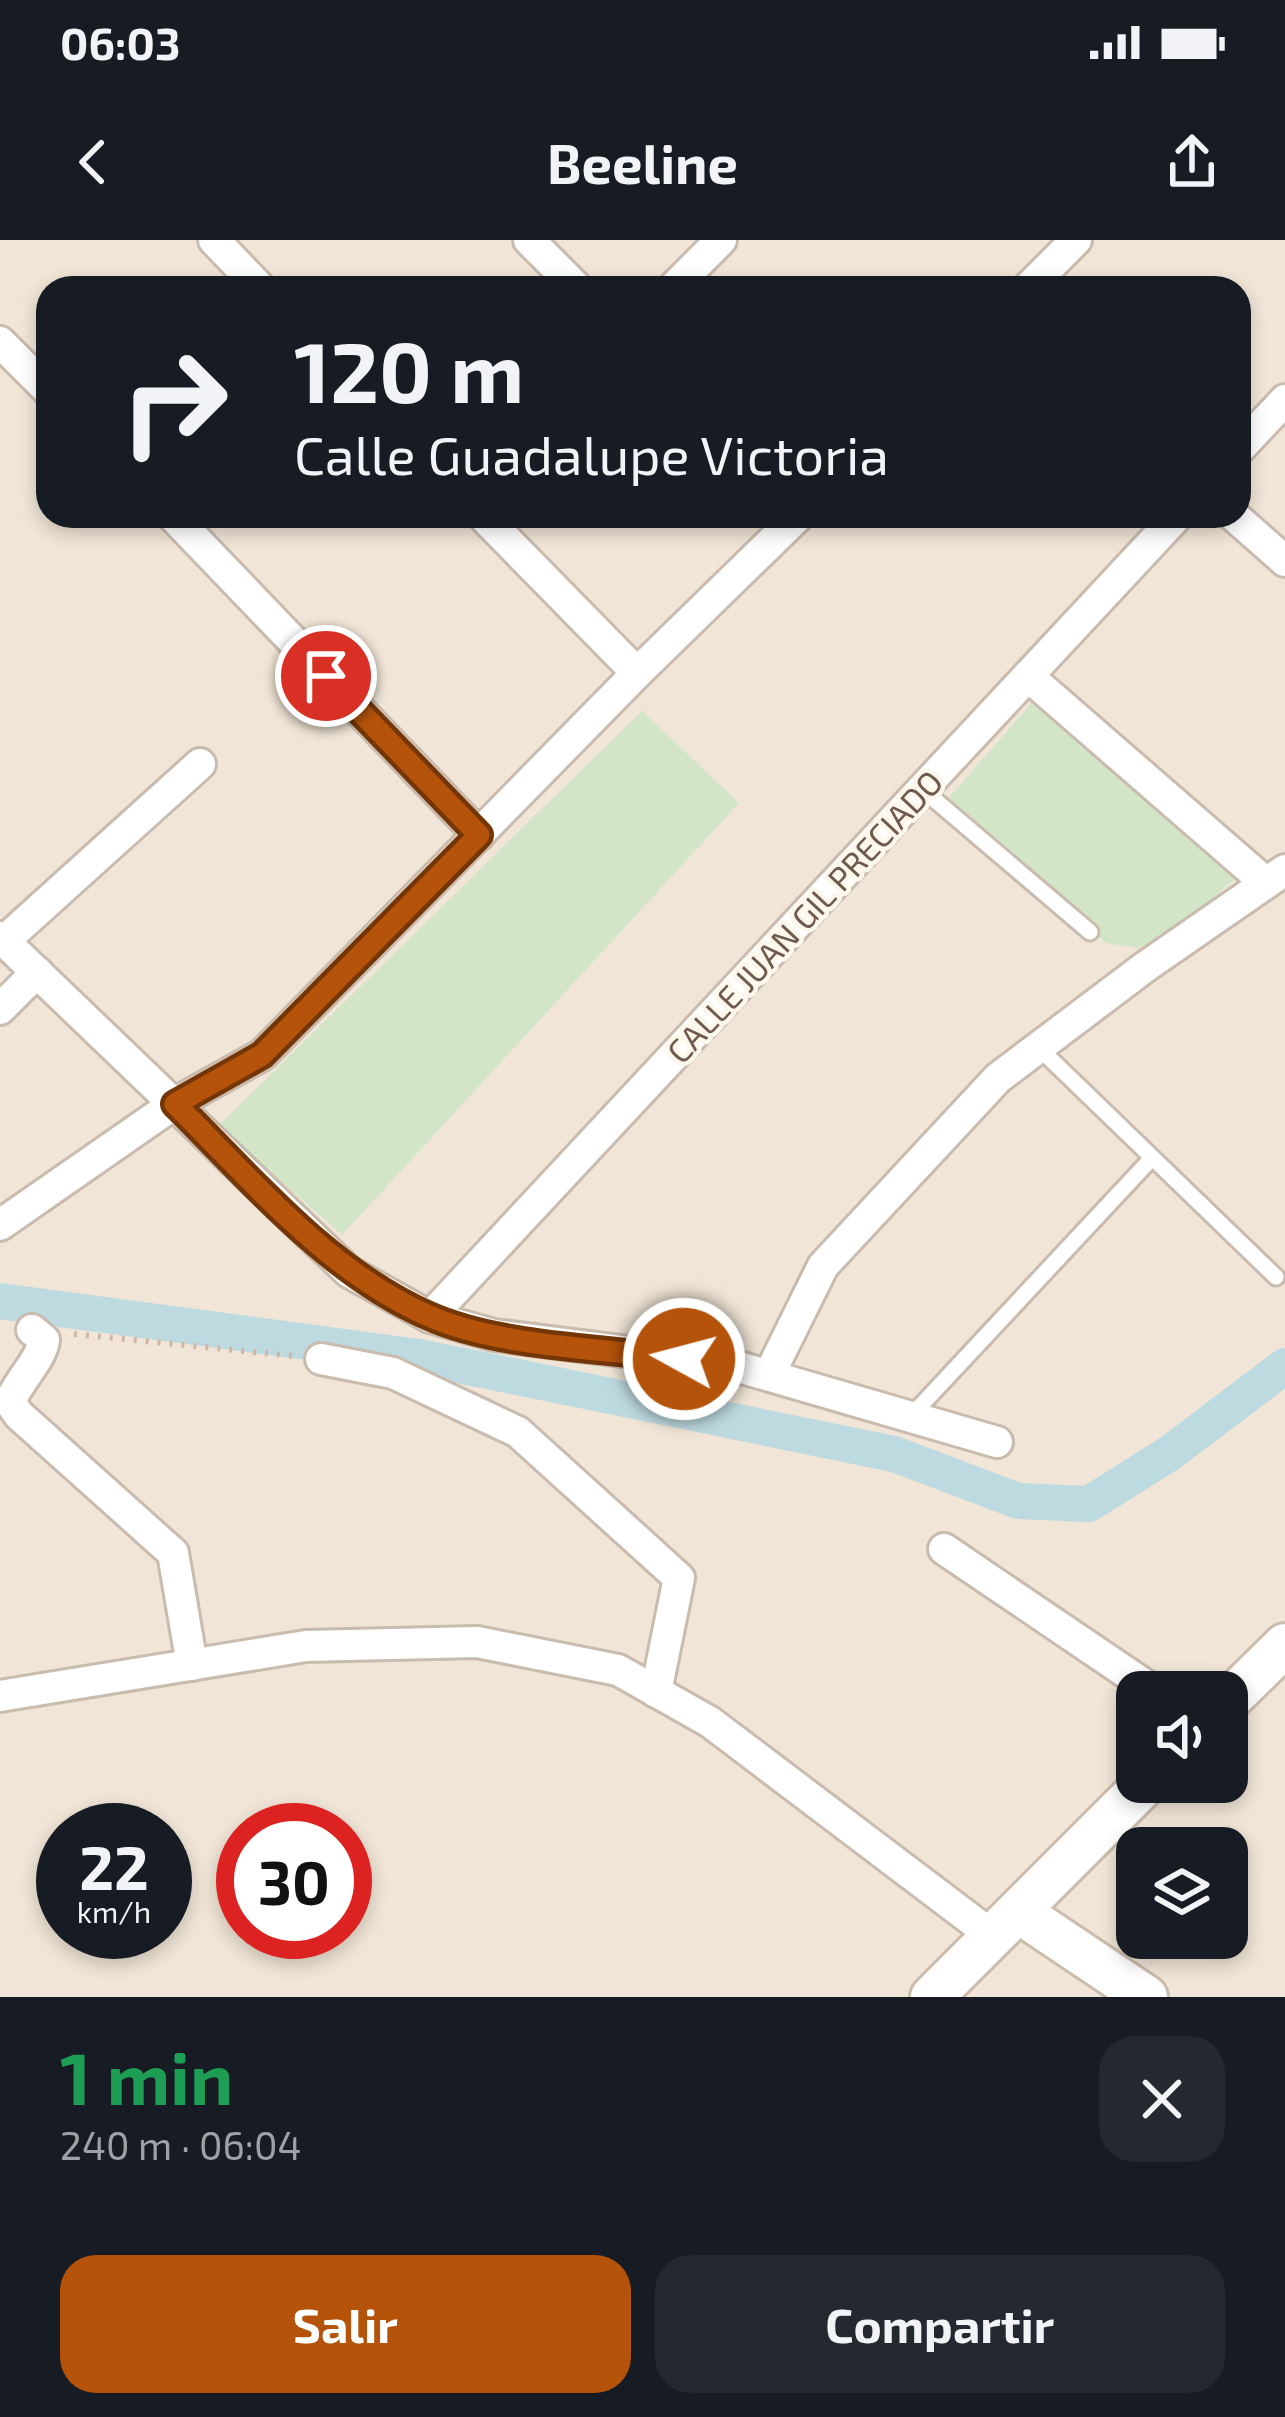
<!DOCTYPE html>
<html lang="es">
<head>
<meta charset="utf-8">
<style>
	:root { --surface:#171b24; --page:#242831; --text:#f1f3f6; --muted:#9ea1a6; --accent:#b45309 }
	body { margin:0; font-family:"Exo 2",sans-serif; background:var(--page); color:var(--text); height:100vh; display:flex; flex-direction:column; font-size:45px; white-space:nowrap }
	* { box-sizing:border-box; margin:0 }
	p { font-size:39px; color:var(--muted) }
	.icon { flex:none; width:66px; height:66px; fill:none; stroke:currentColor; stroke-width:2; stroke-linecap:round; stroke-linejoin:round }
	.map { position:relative; height:1757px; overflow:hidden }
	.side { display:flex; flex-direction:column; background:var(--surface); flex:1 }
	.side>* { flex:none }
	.hud { position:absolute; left:36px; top:36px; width:1215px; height:252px; border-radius:36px; box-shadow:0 6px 18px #0003; background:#171b24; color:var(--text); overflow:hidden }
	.buttons { position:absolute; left:1116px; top:1431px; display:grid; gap:24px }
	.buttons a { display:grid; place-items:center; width:132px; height:132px; border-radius:24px; background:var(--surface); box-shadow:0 6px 18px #0003; font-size:60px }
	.speed { position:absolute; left:36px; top:1563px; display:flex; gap:24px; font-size:60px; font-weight:700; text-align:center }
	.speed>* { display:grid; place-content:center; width:156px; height:156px; border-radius:50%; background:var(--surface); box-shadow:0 6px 18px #0003; line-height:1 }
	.speed small { font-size:30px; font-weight:400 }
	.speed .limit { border:18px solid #d22; background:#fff; color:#111 }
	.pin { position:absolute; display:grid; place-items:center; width:102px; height:102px; color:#fff; margin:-51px; border:6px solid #fff; border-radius:50%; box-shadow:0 3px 12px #0007 }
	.me { position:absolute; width:132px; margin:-66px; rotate:277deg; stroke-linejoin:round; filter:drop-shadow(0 0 9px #0008) }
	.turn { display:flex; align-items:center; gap:42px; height:252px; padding:0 60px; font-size:54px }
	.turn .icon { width:156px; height:156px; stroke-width:2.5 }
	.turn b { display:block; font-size:84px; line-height:102px }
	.round { display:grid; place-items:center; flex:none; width:126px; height:126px; border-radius:36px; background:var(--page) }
	.head { display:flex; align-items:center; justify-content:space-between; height:204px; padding:0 60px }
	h1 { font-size:72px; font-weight:700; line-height:90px; color:#1e9e55 }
	.primary-button { display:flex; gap:24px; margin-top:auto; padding:24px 60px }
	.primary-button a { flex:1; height:138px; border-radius:36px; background:var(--accent); color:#fff; font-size:48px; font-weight:700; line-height:138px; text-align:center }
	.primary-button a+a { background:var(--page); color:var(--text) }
	.status { display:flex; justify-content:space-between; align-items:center; height:84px; padding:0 60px; background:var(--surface); direction:ltr }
	.status svg { height:33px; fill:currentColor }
	header { display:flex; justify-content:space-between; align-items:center; height:156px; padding:0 60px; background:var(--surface); font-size:54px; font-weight:700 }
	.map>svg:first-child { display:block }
	.residential { fill:#f0e5d6; fill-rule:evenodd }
	.green { fill:#d2e5c7 }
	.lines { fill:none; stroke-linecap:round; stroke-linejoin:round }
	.canal { stroke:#bddae0; stroke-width:36 }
	.lane-casing { stroke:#c9bbae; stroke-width:21 }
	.street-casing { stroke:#c9bbae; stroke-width:36 }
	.secondary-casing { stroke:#ccbcac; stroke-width:48 }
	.path { stroke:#d0b7a5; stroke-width:6; stroke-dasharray:3 9; stroke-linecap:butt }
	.lane { stroke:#fff; stroke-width:15 }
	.street { stroke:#fff; stroke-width:30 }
	.secondary { stroke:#fff; stroke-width:42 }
	.route-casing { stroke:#753606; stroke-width:30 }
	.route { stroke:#b45309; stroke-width:21 }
	.labels { text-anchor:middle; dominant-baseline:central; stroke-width:9; stroke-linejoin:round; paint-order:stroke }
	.street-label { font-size:33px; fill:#6f5b4e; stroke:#fdf7ec }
</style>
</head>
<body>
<div class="status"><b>06:03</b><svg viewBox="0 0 49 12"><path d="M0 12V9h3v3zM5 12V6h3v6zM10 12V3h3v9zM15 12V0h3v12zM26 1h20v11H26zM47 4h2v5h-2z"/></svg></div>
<header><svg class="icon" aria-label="back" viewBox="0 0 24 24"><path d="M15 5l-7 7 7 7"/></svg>Beeline<svg class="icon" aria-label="share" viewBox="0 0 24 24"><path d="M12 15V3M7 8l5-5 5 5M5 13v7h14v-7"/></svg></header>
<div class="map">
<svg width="1285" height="1757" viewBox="0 0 1285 1757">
	<rect width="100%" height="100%" fill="#f9f3e6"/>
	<path class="residential" d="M0,0H1285V1757H0ZM48,48H1239V276H48ZM1137,1452H1227V1542H1137ZM63,1590H165V1692H63ZM243,1590H345V1692H243ZM1137,1608H1227V1698H1137Z"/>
	<g class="green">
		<path d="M1037,457L1241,633L1168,698L1137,708L1106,703L946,561Z"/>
		<path d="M642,471L739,563L342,995L218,886Z"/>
	</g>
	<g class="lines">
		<path class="canal" d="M0,1061L419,1117L894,1214L1018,1261L1089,1264L1170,1213L1285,1126"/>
		<g class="lane-casing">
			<g id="lane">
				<path d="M922,549L1090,692"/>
				<path d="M1038,807L1276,1037"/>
				<path d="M911,1176L1151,919"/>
			</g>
		</g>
		<g class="street-casing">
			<g id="street">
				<path d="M214,0L260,48"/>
				<path d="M529,0L577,48"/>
				<path d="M673,48L721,0"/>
				<path d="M1028,48L1076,0"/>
				<path d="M0,102L48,150"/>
				<path d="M1239,209L1285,160"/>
				<path d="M173,276L479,595"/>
				<path d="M483,276L637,433"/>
				<path d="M1234,276L1285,321"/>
				<path d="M1028,436L1266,643"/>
				<path d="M0,697L349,1032L430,1077L494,1095L732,1125L997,1202"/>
				<path d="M4,701L200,524"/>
				<path d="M0,769L37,732"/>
				<path d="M0,985L174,864L262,815L637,433L798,276"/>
				<path d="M430,1077L1177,276"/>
				<path d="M32,1090L44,1100C42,1119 18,1141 10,1162L19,1175L173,1313L192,1425"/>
				<path d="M321,1119L393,1133L518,1192L679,1338L656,1452"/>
				<path d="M769,1135L823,1026L998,838L1145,727L1285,630"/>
				<path d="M944,1309L1155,1452"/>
				<path d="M0,1456L306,1406L477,1402L618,1430L710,1482L994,1697"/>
			</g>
		</g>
		<g class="secondary-casing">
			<g id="secondary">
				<path d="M1227,1462L1285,1405"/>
				<path d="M1019,1672L1146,1757"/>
				<path d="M932,1757L1147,1542"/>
			</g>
		</g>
		<path class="path" d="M74,1094L294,1116"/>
		<use href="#lane" class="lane"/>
		<use href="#street" class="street"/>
		<use href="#secondary" class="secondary"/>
	</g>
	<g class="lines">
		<g class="route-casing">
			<path id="route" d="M326,436L479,595L262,815L175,864C252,940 328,1032 429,1076C499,1107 607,1109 684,1119"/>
		</g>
		<use href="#route" class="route"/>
	</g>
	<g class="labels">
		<g class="street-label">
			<text transform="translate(804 676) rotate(-47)">CALLE JUAN GIL PRECIADO</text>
		</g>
	</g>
</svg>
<div class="buttons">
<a><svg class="icon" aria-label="sound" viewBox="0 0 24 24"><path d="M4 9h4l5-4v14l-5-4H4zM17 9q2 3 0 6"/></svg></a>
<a><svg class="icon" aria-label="layers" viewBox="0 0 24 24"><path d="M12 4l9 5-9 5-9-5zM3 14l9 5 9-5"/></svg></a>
</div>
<div class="speed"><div>22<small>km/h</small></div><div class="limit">30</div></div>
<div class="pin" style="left:326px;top:436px;background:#d93025"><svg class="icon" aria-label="arrive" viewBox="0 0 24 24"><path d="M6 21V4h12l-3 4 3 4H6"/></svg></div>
<svg class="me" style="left:684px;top:1119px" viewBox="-20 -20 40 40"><circle r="17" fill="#b45309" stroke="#fff" stroke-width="3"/><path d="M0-11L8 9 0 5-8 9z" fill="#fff"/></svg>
<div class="hud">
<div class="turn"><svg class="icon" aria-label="right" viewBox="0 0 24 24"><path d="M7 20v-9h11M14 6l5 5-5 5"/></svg><div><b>120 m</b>Calle Guadalupe Victoria</div></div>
</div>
</div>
<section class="side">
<div class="head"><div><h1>1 min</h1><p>240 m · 06:04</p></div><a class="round"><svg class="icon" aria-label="close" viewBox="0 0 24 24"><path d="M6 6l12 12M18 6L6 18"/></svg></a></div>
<div class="primary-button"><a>Salir</a><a>Compartir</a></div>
</section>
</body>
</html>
